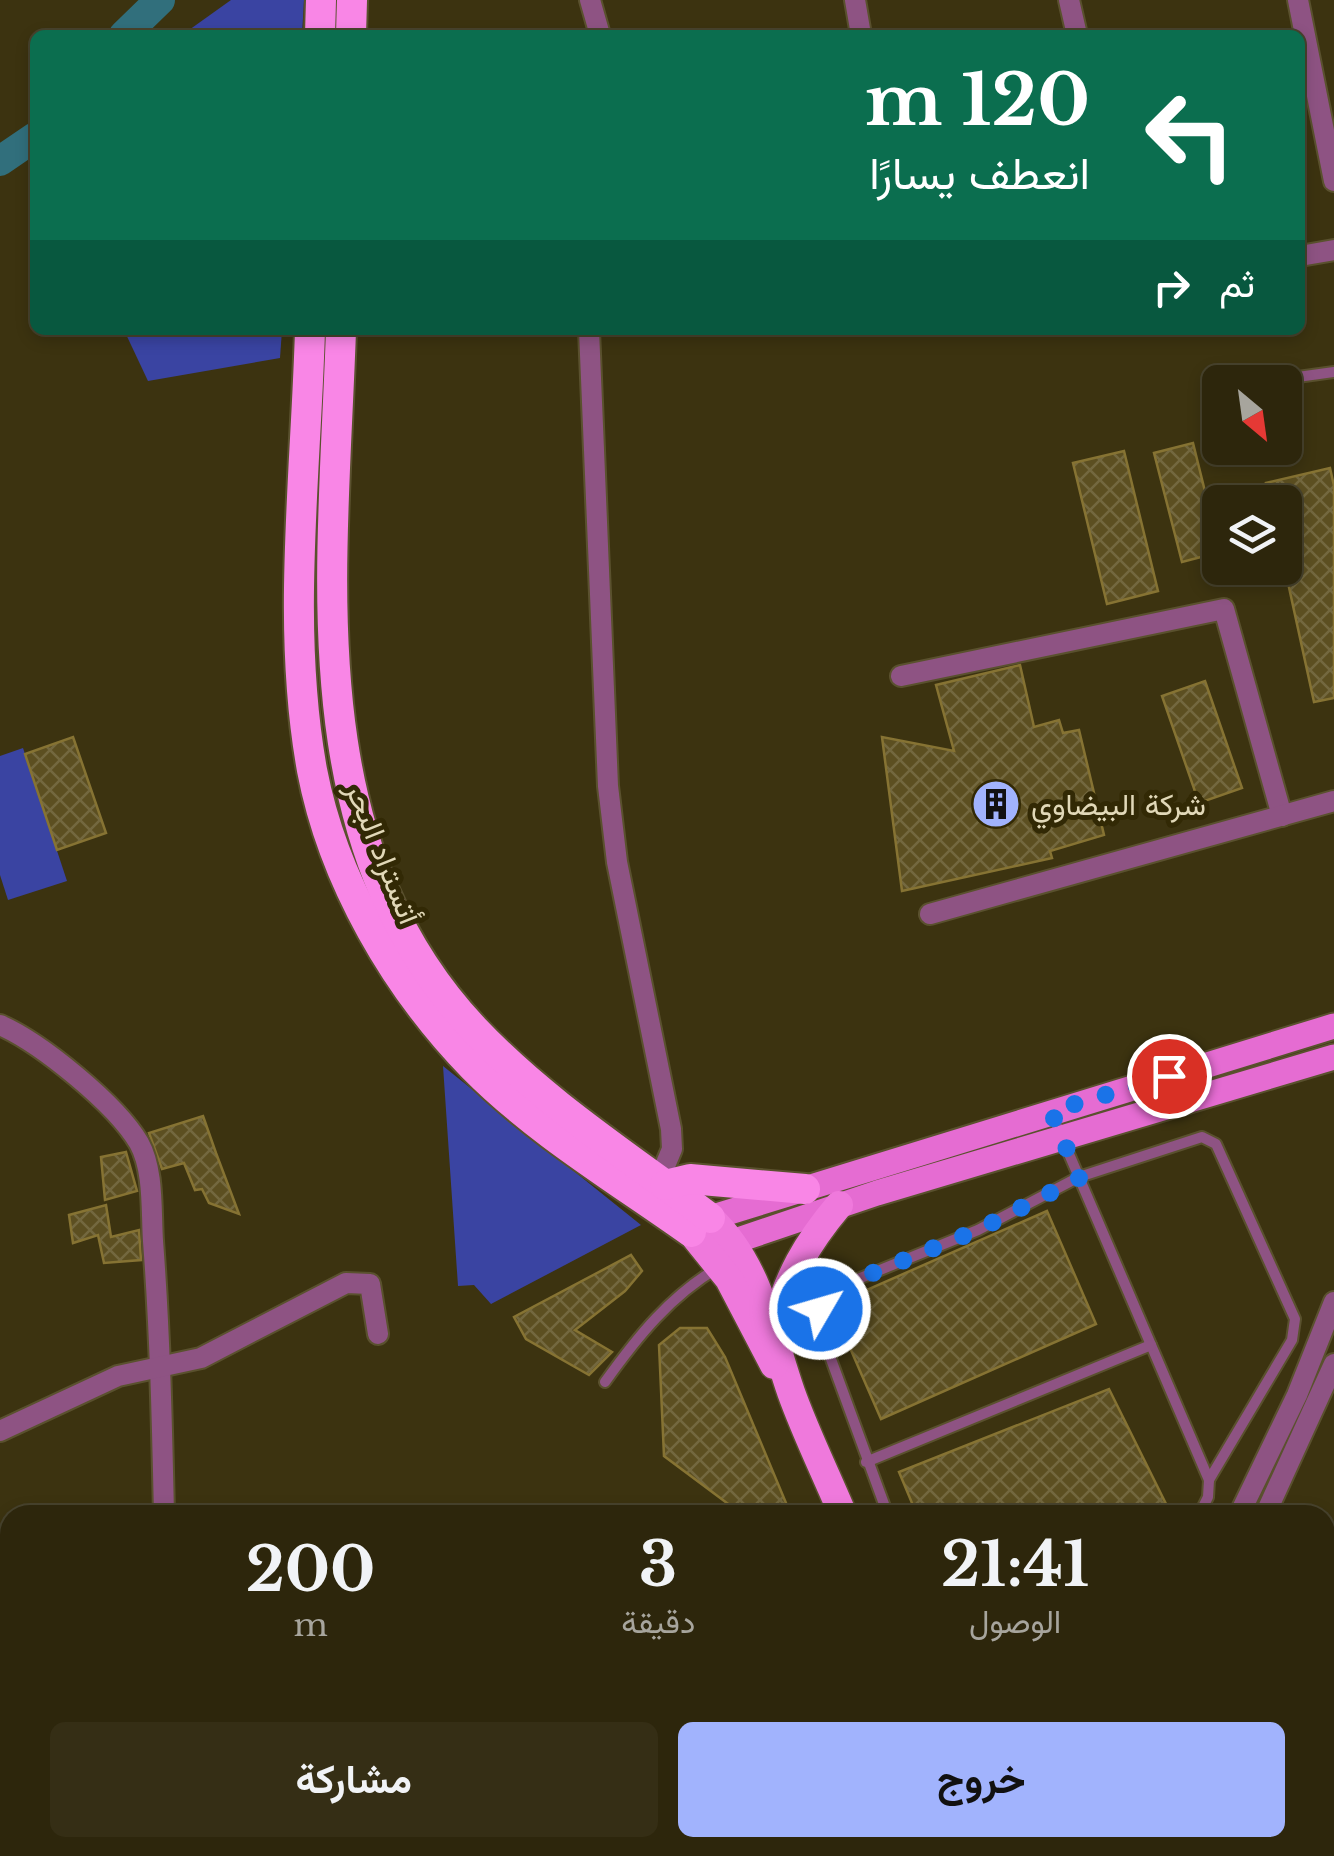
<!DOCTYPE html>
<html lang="ar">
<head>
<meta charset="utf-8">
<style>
	:root { --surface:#2d260c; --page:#352e15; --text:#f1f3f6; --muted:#a7a59d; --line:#48432d; --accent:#a1b3fd }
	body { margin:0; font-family:"Libre Baskerville",Vazirmatn,serif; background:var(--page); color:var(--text); direction:rtl; height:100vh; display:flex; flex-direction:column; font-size:38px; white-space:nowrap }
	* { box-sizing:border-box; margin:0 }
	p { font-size:32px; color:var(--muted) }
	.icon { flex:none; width:55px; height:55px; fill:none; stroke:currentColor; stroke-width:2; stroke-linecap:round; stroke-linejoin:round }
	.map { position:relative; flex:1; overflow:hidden; direction:ltr }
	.drawer { position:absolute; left:0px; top:1505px; width:1335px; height:352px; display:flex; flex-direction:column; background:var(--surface); border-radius:30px 30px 0 0; box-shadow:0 5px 15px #0003,0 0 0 2px var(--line); direction:rtl }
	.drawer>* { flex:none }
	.top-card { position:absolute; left:30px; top:30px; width:1275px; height:305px; border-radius:15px; box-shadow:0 5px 15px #0003,0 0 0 2px var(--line); direction:rtl; background:#0b6e4f; color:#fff; overflow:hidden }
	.needle { width:65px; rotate:151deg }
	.fabs { position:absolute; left:1202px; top:365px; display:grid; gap:20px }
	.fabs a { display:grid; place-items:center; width:100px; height:100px; border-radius:15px; background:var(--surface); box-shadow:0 5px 15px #0003,0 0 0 2px var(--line); font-size:50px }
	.pin { position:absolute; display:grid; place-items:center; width:85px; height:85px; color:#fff; margin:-42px; border:5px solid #fff; border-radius:50%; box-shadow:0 2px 10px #0007 }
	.me { position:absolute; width:110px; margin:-55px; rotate:52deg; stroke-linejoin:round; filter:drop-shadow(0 0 8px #0008) }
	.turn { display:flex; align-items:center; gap:35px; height:210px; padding:0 50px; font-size:45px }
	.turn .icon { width:130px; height:130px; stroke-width:2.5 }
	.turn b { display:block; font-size:70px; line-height:85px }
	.then { display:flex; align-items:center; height:95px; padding:0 50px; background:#0003; gap:20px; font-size:38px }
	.eta { display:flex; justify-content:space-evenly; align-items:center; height:170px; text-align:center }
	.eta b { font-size:60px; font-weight:700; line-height:70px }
	.primary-button { display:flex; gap:20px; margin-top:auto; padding:20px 50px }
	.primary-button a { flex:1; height:115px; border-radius:15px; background:var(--accent); color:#111; font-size:40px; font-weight:700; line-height:115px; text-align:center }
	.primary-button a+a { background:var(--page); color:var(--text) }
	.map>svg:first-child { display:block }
	.green { fill:#3a44a2 }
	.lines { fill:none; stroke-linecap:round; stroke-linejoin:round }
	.river { stroke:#316f7c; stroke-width:30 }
	.building { fill:url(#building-cross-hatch); stroke:#867333; stroke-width:2.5 }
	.service-casing { stroke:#5a512e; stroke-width:14 }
	.minor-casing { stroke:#5a512e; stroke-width:24 }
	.primary-casing { stroke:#5a512e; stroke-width:29 }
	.trunk-casing { stroke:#5a512e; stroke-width:31 }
	.motorway-casing { stroke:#5a512e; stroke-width:34 }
	.service { stroke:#8e5383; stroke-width:10 }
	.minor { stroke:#8e5383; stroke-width:20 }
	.primary { stroke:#e56cd2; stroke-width:25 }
	.trunk { stroke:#ef79dc; stroke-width:28 }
	.motorway { stroke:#f986e6; stroke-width:30 }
	.route { stroke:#1a73e8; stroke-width:18; stroke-dasharray:0 32.4 }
	.labels { text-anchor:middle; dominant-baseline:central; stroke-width:10; stroke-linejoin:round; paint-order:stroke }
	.poi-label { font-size:30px; fill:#e1d8b8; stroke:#322905; text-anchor:start }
	.street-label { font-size:30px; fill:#e1d8b8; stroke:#322905 }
</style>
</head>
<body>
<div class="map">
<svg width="1334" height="1856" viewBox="0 0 1334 1856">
	<defs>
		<pattern id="building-cross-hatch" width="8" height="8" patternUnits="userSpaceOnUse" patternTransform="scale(2.5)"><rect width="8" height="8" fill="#5c4f21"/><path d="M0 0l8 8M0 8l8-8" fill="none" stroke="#73683f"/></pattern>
	</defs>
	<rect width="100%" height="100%" fill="#3c3310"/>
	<g class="green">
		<path d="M231,0H304L302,35H182Z"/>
		<path d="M124,330H282L280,358L148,381Z"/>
		<path d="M23,748L67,881L8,900L0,875V756Z"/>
		<path d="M443,1066L641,1225L491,1304L474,1285L458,1286Z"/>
	</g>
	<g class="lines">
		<g class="river">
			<path d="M124,35L160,0"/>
			<path d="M0,161L35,137"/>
		</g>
	</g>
	<g class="building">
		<path d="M1193,443L1220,552L1182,562L1154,453Z"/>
		<path d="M1124,451L1158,591L1107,604L1073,463Z"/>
		<path d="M1330,468L1334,486V698L1314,702L1285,569V502H1271L1266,483Z"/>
		<path d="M1020,665L1034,727L1059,720L1063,733L1079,730L1104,835L1050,851L1052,858L902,891L882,737L954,751L936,685Z"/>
		<path d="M1205,681L1242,788L1199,803L1162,696Z"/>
		<path d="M73,737L106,833L57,850L25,754Z"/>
		<path d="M203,1116L216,1153L239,1214L209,1203L202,1189L195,1190L184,1163L162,1169L149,1133Z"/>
		<path d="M126,1152L137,1191L105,1200L101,1157Z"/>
		<path d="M106,1205L111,1237L139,1230L141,1260L104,1263L98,1235L73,1243L69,1215Z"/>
		<path d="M1047,1211L1096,1324L881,1419L833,1309L846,1299Z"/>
		<path d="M631,1255L642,1271L625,1291L575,1330L612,1352L589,1375L526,1339L514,1317Z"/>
		<path d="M680,1328H707L725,1357L791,1515H743L664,1456L659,1345Z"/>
		<path d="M1109,1389L1169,1510L1158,1515H917L899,1472Z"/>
	</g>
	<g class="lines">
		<g class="service-casing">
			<g id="service">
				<path d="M1269,381L1334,372"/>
				<path d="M1051,1112L1209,1480L1208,1497L1199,1515"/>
				<path d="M605,1382C638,1336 670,1296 719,1267"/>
				<path d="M866,1462L1151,1345"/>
				<path d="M888,1515L820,1329L819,1309L858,1279L978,1230L1079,1177L1202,1137L1216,1144L1295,1319L1292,1340L1209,1480"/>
				<path d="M445,1848V1856"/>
				<path d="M866,1848L867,1856"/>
				<path d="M294,1856L308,1848"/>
			</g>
		</g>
		<g class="minor-casing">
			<g id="minor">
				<path d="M590,0L600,35"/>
				<path d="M855,0L861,35"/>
				<path d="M1069,0L1077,35"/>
				<path d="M1298,0L1334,181"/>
				<path d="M1300,256L1334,250"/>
				<path d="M589,330L608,786L617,862L671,1129L672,1149L659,1180"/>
				<path d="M901,676L1224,609L1282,816"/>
				<path d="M930,914L1334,801"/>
				<path d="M0,1025C41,1043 116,1104 139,1143C154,1170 151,1210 153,1241C160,1332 162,1423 164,1515"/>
				<path d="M0,1431L118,1376L201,1358L346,1283L370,1284L378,1334"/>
				<path d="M1239,1515L1297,1395L1334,1302"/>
				<path d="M1265,1515L1334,1364"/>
				<path d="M0,1584H10"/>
				<path d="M1325,1666L1334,1664"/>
				<path d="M0,1732L10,1731"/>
				<path d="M179,1848V1856"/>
				<path d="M1072,1856L1076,1848"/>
				<path d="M1099,1856L1103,1848"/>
			</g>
		</g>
		<g class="primary-casing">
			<g id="primary">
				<path d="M696,1228L710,1218L1334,1026"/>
				<path d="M717,1254L735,1241L877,1193L1334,1057"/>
			</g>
		</g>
		<g class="trunk-casing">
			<g id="trunk">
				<path d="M710,1218C759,1264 770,1331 791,1392C806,1434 826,1474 843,1515"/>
				<path d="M691,1232L729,1279L774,1365"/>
				<path d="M774,1327C788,1277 806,1244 839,1205"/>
				<path d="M977,1848L980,1856"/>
			</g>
		</g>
		<g class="motorway-casing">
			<g id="motorway">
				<path d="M320,35L321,0"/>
				<path d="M351,35L352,0"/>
				<path d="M310,330C306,474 286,627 312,770C333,880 396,988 473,1067C536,1131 618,1180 691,1232"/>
				<path d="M341,330C333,570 295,838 474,1029C544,1103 629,1157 710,1218"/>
				<path d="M665,1185L690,1179L805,1189"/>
			</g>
		</g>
		<use href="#service" class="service"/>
		<use href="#minor" class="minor"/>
		<use href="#primary" class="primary"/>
		<use href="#trunk" class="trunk"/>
		<use href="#motorway" class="motorway"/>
	</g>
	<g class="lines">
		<path class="route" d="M820,1309L858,1279L978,1230L1079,1178L1051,1111L1169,1076"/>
	</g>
	<defs>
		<g id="building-disc" transform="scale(2.5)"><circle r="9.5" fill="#a1b3fd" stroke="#322905"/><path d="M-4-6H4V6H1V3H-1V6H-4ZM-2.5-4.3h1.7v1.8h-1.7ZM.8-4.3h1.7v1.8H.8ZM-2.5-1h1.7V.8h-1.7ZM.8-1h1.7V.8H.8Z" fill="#111"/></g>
	</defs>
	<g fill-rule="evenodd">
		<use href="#building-disc" x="996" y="804"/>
	</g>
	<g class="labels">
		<g class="poi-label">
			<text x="1031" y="804">شركة البيضاوي</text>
		</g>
		<g class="street-label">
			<text transform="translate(383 853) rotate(68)">أتستراد البحر</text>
		</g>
	</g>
</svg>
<div class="fabs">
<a><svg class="needle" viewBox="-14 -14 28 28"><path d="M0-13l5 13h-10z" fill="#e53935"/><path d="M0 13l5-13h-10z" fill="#a7a59d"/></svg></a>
<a><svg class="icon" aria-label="layers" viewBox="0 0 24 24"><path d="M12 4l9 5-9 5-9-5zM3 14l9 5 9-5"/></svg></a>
</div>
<div class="pin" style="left:1169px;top:1076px;background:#d93025"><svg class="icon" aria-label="arrive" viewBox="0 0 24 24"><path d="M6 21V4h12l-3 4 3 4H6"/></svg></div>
<svg class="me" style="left:820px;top:1309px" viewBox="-20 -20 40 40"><circle r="17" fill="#1a73e8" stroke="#fff" stroke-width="3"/><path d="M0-11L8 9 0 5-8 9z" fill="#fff"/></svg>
<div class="top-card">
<div class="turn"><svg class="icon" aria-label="left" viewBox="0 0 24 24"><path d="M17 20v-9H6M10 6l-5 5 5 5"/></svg><div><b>120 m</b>انعطف يسارًا</div></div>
<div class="then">ثم<svg class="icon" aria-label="right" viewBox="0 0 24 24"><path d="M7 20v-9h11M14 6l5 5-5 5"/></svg></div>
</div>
<section class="drawer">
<div class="eta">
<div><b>21:41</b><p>الوصول</p></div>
<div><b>3</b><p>دقيقة</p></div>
<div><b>200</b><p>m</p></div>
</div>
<div class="primary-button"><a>خروج</a><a>مشاركة</a></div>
</section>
</div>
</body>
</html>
